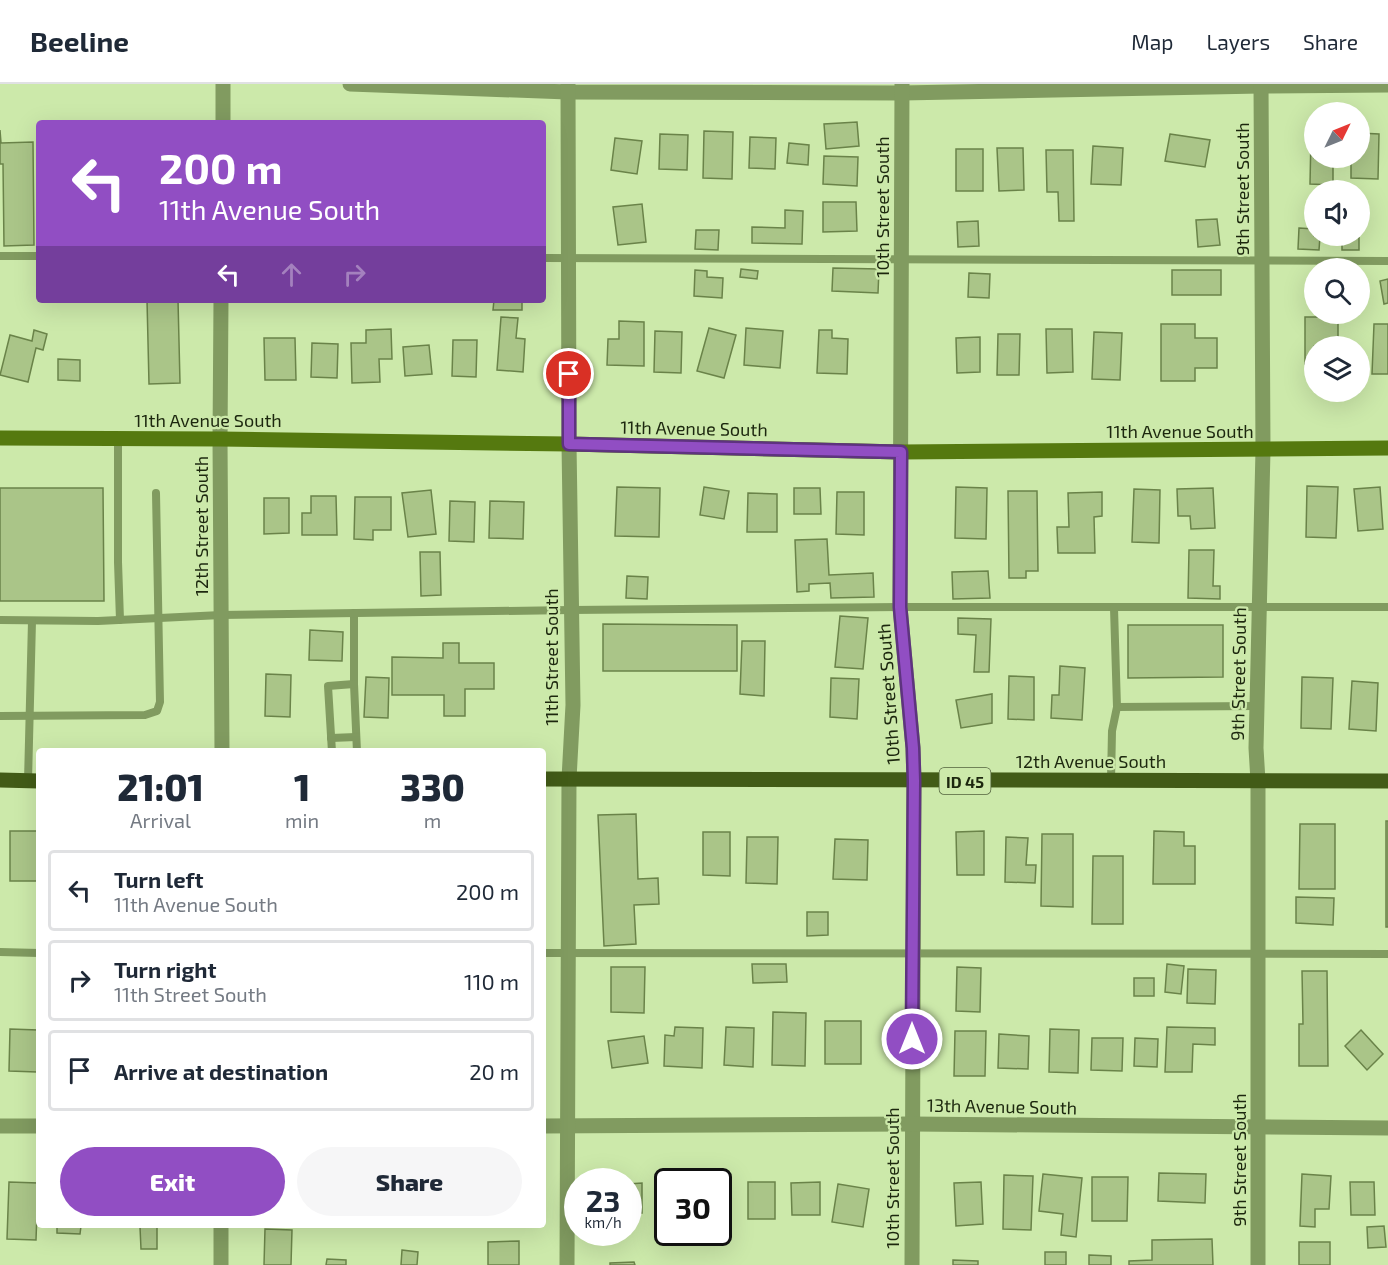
<!DOCTYPE html>
<html lang="en">
<head>
<meta charset="utf-8">
<style>
	:root { --surface:#fff; --page:#f6f6f7; --text:#1f2937; --muted:#747a83; --line:#e0e1e3; --accent:#914ec3 }
	body { margin:0; font-family:"Exo 2",sans-serif; background:var(--page); color:var(--text); height:100vh; display:flex; flex-direction:column; font-size:22px; white-space:nowrap }
	* { box-sizing:border-box; margin:0 }
	p { font-size:20px; color:var(--muted) }
	.icon { flex:none; width:33px; height:33px; fill:none; stroke:currentColor; stroke-width:2; stroke-linecap:round; stroke-linejoin:round }
	.map { position:relative; flex:1; overflow:hidden }
	.drawer { position:absolute; left:36px; top:664px; width:510px; height:480px; display:flex; flex-direction:column; background:var(--surface); border-radius:6px; box-shadow:0 6px 24px #0002 }
	.drawer>* { flex:none }
	.guide { position:absolute; left:36px; top:36px; width:510px; height:183px; border-radius:6px; box-shadow:0 6px 24px #0002; background:#914ec3; color:#fff; overflow:hidden }
	.needle { width:39px; rotate:47deg }
	.fabs { position:absolute; left:1304px; top:18px; display:grid; gap:12px }
	.fabs a { display:grid; place-items:center; width:66px; height:66px; border-radius:50%; background:var(--surface); box-shadow:0 6px 24px #0002; font-size:30px }
	.speed { position:absolute; left:564px; top:1084px; display:flex; gap:12px; font-size:30px; font-weight:700; text-align:center }
	.speed>* { display:grid; place-content:center; width:78px; height:78px; border-radius:50%; background:var(--surface); box-shadow:0 6px 24px #0002; line-height:1 }
	.speed small { font-size:15px; font-weight:400 }
	.speed .limit { border:3px solid #111; border-radius:9px; background:#fff; color:#111 }
	.pin { position:absolute; display:grid; place-items:center; width:51px; height:51px; color:#fff; margin:-26px; border:3px solid #fff; border-radius:50%; box-shadow:0 2px 6px #0007 }
	.me { position:absolute; width:66px; margin:-33px; rotate:0deg; stroke-linejoin:round; filter:drop-shadow(0 0 4px #0008) }
	.turn { display:flex; align-items:center; gap:21px; height:126px; padding:0 24px; font-size:27px }
	.turn .icon { width:78px; height:78px; stroke-width:2.5 }
	.turn b { display:block; font-size:42px; line-height:51px }
	.lanes { display:flex; align-items:center; height:57px; padding:0 24px; background:#0003; justify-content:center; gap:30px; direction:ltr }
	.lanes .off { opacity:.35 }
	.eta { display:flex; justify-content:space-evenly; align-items:center; height:102px; text-align:center }
	.eta b { font-size:36px; font-weight:800; line-height:42px }
	.action { display:flex; gap:12px; margin-top:auto; padding:12px 24px }
	.action a { flex:1; height:69px; border-radius:36px; background:var(--accent); color:#fff; font-size:24px; font-weight:800; line-height:69px; text-align:center }
	.action a+a { background:var(--page); color:var(--text) }
	ul { padding:0; list-style:none }
	li { display:flex; align-items:center; gap:18px; height:81px; margin:0 12px 9px; padding:0 12px; border:3px solid var(--line); border-radius:6px }
	li div { flex:1 }
	li b { display:block; font-size:22px }
	li em { font-style:normal }
	header { display:flex; align-items:center; gap:36px; box-sizing:border-box; height:84px; padding:0 30px; background:var(--surface); border-bottom:2px solid var(--line) }
	header strong { font-size:28px }
	nav { display:flex; gap:33px; margin-inline-start:auto; font-size:21px }
	.map>svg:first-child { display:block }
	.building { fill:#aac588; stroke:#6a8349; stroke-width:1.5 }
	.lines { fill:none; stroke-linecap:round; stroke-linejoin:round }
	.lane { stroke:#819b60; stroke-width:8 }
	.street { stroke:#819b60; stroke-width:15 }
	.secondary { stroke:#55790f; stroke-width:15 }
	.primary { stroke:#425b17; stroke-width:15 }
	.route-casing { stroke:#5e337f; stroke-width:15 }
	.route { stroke:#914ec3; stroke-width:10 }
	.labels { text-anchor:middle; dominant-baseline:central; stroke-width:4.5; stroke-linejoin:round; paint-order:stroke }
	.shield { fill:#cce9aa; stroke:#51613d; stroke-width:1.5 }
	.shield-label { font-size:16px; font-weight:bold; fill:#1c270e }
	.street-label { font-size:18px; fill:#1c270e; stroke:#cce9aa }
</style>
</head>
<body>
<header>
<strong>Beeline</strong>
<nav><a>Map</a><a>Layers</a><a>Share</a></nav>
</header>
<div class="map">
<svg width="1388" height="1181" viewBox="0 0 1388 1181">
	<rect width="100%" height="100%" fill="#cce9aa"/>
	<g class="building">
		<path d="M857,38L859,62L826,65L824,40Z"/>
		<path d="M0,46L1,59L33,58L34,161L4,162L3,80H0Z"/>
		<path d="M704,47L733,48L732,95L703,94Z"/>
		<path d="M1359,49L1379,50L1378,95L1351,94V74H1359Z"/>
		<path d="M660,50L688,51L687,86L659,85Z"/>
		<path d="M1170,50L1210,56L1205,83L1165,77Z"/>
		<path d="M1311,52L1314,53V74H1333V101L1310,100Z"/>
		<path d="M750,53L776,54L775,85L749,84Z"/>
		<path d="M615,54L642,57L637,90L611,86Z"/>
		<path d="M789,59L809,61L808,81L787,79Z"/>
		<path d="M1093,62L1123,64L1121,101L1091,100Z"/>
		<path d="M997,64H1023L1024,106L999,107Z"/>
		<rect x="956" y="65" width="27" height="42"/>
		<path d="M1046,66H1073L1074,137H1059L1058,108H1047Z"/>
		<path d="M824,72L858,73L857,102L823,100Z"/>
		<path d="M823,118H856L857,147L823,148Z"/>
		<path d="M642,120L646,158L618,161L613,123Z"/>
		<path d="M785,126L803,127L802,160L752,159V143L785,144Z"/>
		<path d="M1217,135L1220,161L1198,163L1196,136Z"/>
		<path d="M978,137L979,162L958,163L957,138Z"/>
		<path d="M1299,144L1314,145V152H1320L1319,166L1298,165Z"/>
		<path d="M696,146H719L718,166L695,165Z"/>
		<path d="M1359,151V166H1342V152Z"/>
		<path d="M833,184L879,185L878,209L832,207Z"/>
		<path d="M741,185L758,187L757,195L740,193Z"/>
		<path d="M695,186L707,187V193L723,194L722,214L694,212Z"/>
		<rect x="1172" y="186" width="49" height="25"/>
		<path d="M969,189L990,190L989,214L968,213Z"/>
		<path d="M1388,195V219L1384,220L1380,197Z"/>
		<path d="M147,216H178L180,299L149,300Z"/>
		<path d="M494,216H522V226H493Z"/>
		<path d="M501,233L518,234L516,254L525,255L523,288L497,286Z"/>
		<path d="M1305,233H1338V262H1314V280H1305Z"/>
		<path d="M619,237L644,238V282L607,281L608,255H619Z"/>
		<path d="M1161,240H1195V254H1217V284H1195V297H1161Z"/>
		<path d="M1374,240H1388V290H1372Z"/>
		<path d="M709,244L736,251L724,294L697,287Z"/>
		<path d="M746,244L783,247L780,284L744,281Z"/>
		<path d="M391,245L392,275H379L380,298L352,299L351,259H366V246Z"/>
		<path d="M1046,245H1072L1073,288L1047,289Z"/>
		<path d="M34,246L47,250L43,266L36,264L28,298L0,291L10,251L32,257Z"/>
		<path d="M819,246H832V254L848,255L847,290L817,289Z"/>
		<path d="M655,247L682,248L681,289L654,288Z"/>
		<path d="M1094,248L1122,249L1120,296L1092,295Z"/>
		<path d="M998,250H1020L1019,291H997Z"/>
		<path d="M980,253V288L957,289L956,254Z"/>
		<path d="M264,254H295L296,296H265Z"/>
		<path d="M453,256H477L476,293L452,292Z"/>
		<path d="M312,259L338,260L337,294L311,293Z"/>
		<path d="M429,261L432,290L405,292L403,263Z"/>
		<path d="M58,275L80,276V297L58,296Z"/>
		<path d="M1307,402L1338,403L1336,454L1306,453Z"/>
		<path d="M617,403L660,404L659,453L615,452Z"/>
		<path d="M704,403L729,407L724,435L700,431Z"/>
		<path d="M956,403L987,404L986,455L955,454Z"/>
		<path d="M1380,403L1383,445L1358,447L1354,405Z"/>
		<path d="M0,404H103L104,517H0Z"/>
		<path d="M794,404H820L821,430H794Z"/>
		<path d="M1213,404L1215,444L1191,445L1190,432H1178L1177,405Z"/>
		<path d="M1134,405L1160,406L1159,459L1132,458Z"/>
		<path d="M431,406L436,450L408,453L402,409Z"/>
		<path d="M1008,407H1037L1038,487H1026V494H1009Z"/>
		<path d="M837,408H864V451L836,450Z"/>
		<path d="M1102,408V432L1094,433L1095,469H1058L1057,443H1069L1068,409Z"/>
		<path d="M748,409L777,410V448H747Z"/>
		<path d="M311,412H336L337,451H302V429H311Z"/>
		<path d="M355,413H391V446H373V456L354,455Z"/>
		<path d="M264,414H289V449L264,450Z"/>
		<path d="M450,417L475,418L474,458L449,457Z"/>
		<path d="M490,417L524,418L523,455L489,454Z"/>
		<path d="M827,455L829,491L873,489L874,513L831,514L830,499L809,500V507L797,508L795,456Z"/>
		<path d="M1189,466H1214L1213,502H1220V515L1188,514Z"/>
		<path d="M420,468H440L441,511L421,512Z"/>
		<path d="M988,487L990,514L953,515L952,488Z"/>
		<path d="M627,492L648,493L647,515L626,514Z"/>
		<path d="M840,532L868,534L863,585L835,583Z"/>
		<path d="M958,534L991,535L989,588H974L976,551L958,550Z"/>
		<path d="M603,540L737,541V587H603Z"/>
		<path d="M1128,541H1223V593L1128,594Z"/>
		<path d="M310,546L343,548L342,577L309,576Z"/>
		<path d="M742,557H765L764,612L740,610Z"/>
		<path d="M443,559H459V579H494V605H465V632H444V611H392V573L443,574Z"/>
		<path d="M1060,582L1085,584L1082,636L1051,634L1052,611H1059Z"/>
		<path d="M266,590L291,591L290,633L265,632Z"/>
		<path d="M1009,592L1034,593V636L1008,635Z"/>
		<path d="M366,593L389,594L388,634L364,633Z"/>
		<path d="M1302,593L1333,594L1331,645L1301,644Z"/>
		<path d="M831,594L859,595L857,635L830,633Z"/>
		<path d="M1352,597L1378,599L1376,647L1349,645Z"/>
		<path d="M992,610V639L961,644L956,616Z"/>
		<path d="M636,730L638,795L658,794L659,820L634,821L636,860L604,862L598,731Z"/>
		<rect x="1386" y="737" width="2" height="106"/>
		<path d="M1300,740H1335V805H1299Z"/>
		<rect x="10" y="747" width="29" height="50"/>
		<path d="M984,747V791H957L956,748Z"/>
		<path d="M1154,747L1184,748V762H1195V800H1153Z"/>
		<path d="M703,748H730V792L703,791Z"/>
		<path d="M1042,750H1073V823L1041,822Z"/>
		<path d="M747,753H778L777,800L746,799Z"/>
		<path d="M1006,753L1028,754L1026,781H1036L1035,799L1005,798Z"/>
		<path d="M835,755L868,756L867,796L833,795Z"/>
		<path d="M1093,772H1123V840H1092Z"/>
		<path d="M1296,813L1334,814L1333,841L1296,839Z"/>
		<path d="M807,828H828V851L807,852Z"/>
		<path d="M752,880H786L787,898L753,899Z"/>
		<path d="M1167,880L1184,882L1181,910L1165,908Z"/>
		<path d="M611,883H645L644,929L611,928Z"/>
		<path d="M957,883L981,884L980,928L956,927Z"/>
		<path d="M1188,885L1216,886L1215,920L1187,919Z"/>
		<path d="M1302,887H1327L1328,982H1299V940H1303Z"/>
		<rect x="1134" y="894" width="20" height="18"/>
		<path d="M773,928L806,929L805,982L772,981Z"/>
		<rect x="825" y="937" width="36" height="43"/>
		<path d="M675,943L703,944L702,984L664,982L665,951L674,952Z"/>
		<path d="M726,943L754,944L753,983L724,981Z"/>
		<path d="M1167,943L1215,944V961L1193,960L1192,988H1165Z"/>
		<path d="M10,945L38,946L37,988L9,987Z"/>
		<path d="M1050,945L1079,946L1078,989L1049,988Z"/>
		<path d="M1361,946L1383,970L1367,986L1345,962Z"/>
		<path d="M955,947H986L985,992H954Z"/>
		<path d="M999,950L1029,952L1028,985L998,984Z"/>
		<path d="M644,952L648,979L612,984L608,957Z"/>
		<path d="M1092,954H1123L1122,987L1091,986Z"/>
		<path d="M1135,954L1158,955L1157,983L1134,982Z"/>
		<path d="M1159,1089L1206,1090L1205,1119L1158,1117Z"/>
		<path d="M1043,1090L1082,1094L1076,1153L1061,1151L1063,1130L1039,1127Z"/>
		<path d="M1302,1090L1331,1092L1329,1125H1315V1143L1300,1142Z"/>
		<path d="M1004,1091L1033,1092L1031,1146L1003,1145Z"/>
		<path d="M1092,1093H1128L1127,1137H1092Z"/>
		<path d="M9,1098L38,1099L36,1156L7,1155Z"/>
		<rect x="748" y="1098" width="27" height="37"/>
		<path d="M820,1098V1131H792L791,1099Z"/>
		<path d="M981,1098L983,1140L956,1142L954,1099Z"/>
		<path d="M1350,1098H1374L1375,1131H1351Z"/>
		<path d="M642,1099V1129H628V1100Z"/>
		<path d="M656,1099H668V1134L655,1133Z"/>
		<path d="M838,1100L869,1105L863,1143L832,1138Z"/>
		<path d="M718,1102H731L729,1134H718Z"/>
		<path d="M57,1142H81L80,1150L57,1149Z"/>
		<path d="M1384,1142L1386,1163L1368,1164L1367,1143Z"/>
		<path d="M140,1143H157V1165H141Z"/>
		<path d="M265,1145L292,1146L291,1181H264Z"/>
		<path d="M1212,1155L1213,1181H1129V1177L1152,1176V1156Z"/>
		<path d="M519,1157V1181H488V1158Z"/>
		<rect x="1299" y="1158" width="31" height="23"/>
		<path d="M402,1166L418,1168L417,1181H401Z"/>
		<rect x="1045" y="1168" width="21" height="13"/>
		<path d="M1089,1171L1111,1172V1181H1089Z"/>
		<path d="M327,1175L346,1176V1181H326Z"/>
		<path d="M953,1176L978,1177V1181H953Z"/>
		<path d="M634,1178L635,1181H610V1179Z"/>
	</g>
	<g class="lines">
		<g class="lane">
			<path d="M0,172H39"/>
			<path d="M543,174L1388,177"/>
			<path d="M118,355V478L120,536"/>
			<path d="M354,529V600L357,668"/>
			<path d="M0,536L98,537L221,531L571,526L900,523H1388"/>
			<path d="M1117,623L1257,622"/>
			<path d="M0,632L145,631L157,627L160,618L156,409"/>
			<path d="M331,654L356,653"/>
			<path d="M332,668L328,602L354,600"/>
			<path d="M28,697L32,537"/>
			<path d="M1111,697L1112,647L1117,623L1114,524"/>
			<path d="M0,868L39,869"/>
			<path d="M543,869L1388,870"/>
		</g>
		<g class="street">
			<path d="M350,0L568,8L902,9L1261,2L1388,1"/>
			<path d="M902,0L900,523L913,664L914,697L912,1181"/>
			<path d="M223,39V0"/>
			<path d="M221,216L220,355L222,668"/>
			<path d="M0,1042H39"/>
			<path d="M543,1042L912,1040L1388,1044"/>
			<path d="M221,1142V1181"/>
			<path d="M567,1181L569,695L573,621L569,360L568,0"/>
			<path d="M1258,1181V697L1256,664L1263,366L1261,0"/>
		</g>
		<path class="secondary" d="M0,354L220,355L569,360L901,368L1388,364"/>
		<g class="primary">
			<path d="M543,695L1388,697"/>
			<path d="M0,696L39,697"/>
		</g>
	</g>
	<g class="lines">
		<g class="route-casing">
			<path id="route" d="M569,290V360L901,368L900,523L913,664L914,697L912,955"/>
		</g>
		<use href="#route" class="route"/>
	</g>
	<g class="labels">
		<rect class="shield" x="939.5" y="684" width="51" height="26" rx="4.5"/>
		<g class="shield-label">
			<text x="965" y="697">ID 45</text>
		</g>
		<g class="street-label">
			<text transform="translate(1242 105) rotate(-90)">9th Street South</text>
			<text transform="translate(882 123) rotate(-90)">10th Street South</text>
			<text x="208" y="336">11th Avenue South</text>
			<text transform="translate(694 344) rotate(1)">11th Avenue South</text>
			<text x="1180" y="347">11th Avenue South</text>
			<text transform="translate(201 442) rotate(-90)">12th Street South</text>
			<text transform="translate(551 573) rotate(-90)">11th Street South</text>
			<text transform="translate(1238 590) rotate(-89)">9th Street South</text>
			<text transform="translate(888 610) rotate(-94)">10th Street South</text>
			<text x="1091" y="677">12th Avenue South</text>
			<text transform="translate(1002 1022) rotate(1)">13th Avenue South</text>
			<text transform="translate(1239 1076) rotate(-90)">9th Street South</text>
			<text transform="translate(892 1094) rotate(-90)">10th Street South</text>
		</g>
	</g>
</svg>
<div class="fabs">
<a><svg class="needle" viewBox="-14 -14 28 28"><path d="M0-13l5 13h-10z" fill="#e53935"/><path d="M0 13l5-13h-10z" fill="#747a83"/></svg></a>
<a><svg class="icon" aria-label="sound" viewBox="0 0 24 24"><path d="M4 9h4l5-4v14l-5-4H4zM17 9q2 3 0 6"/></svg></a>
<a><svg class="icon" aria-label="search" viewBox="0 0 24 24"><circle cx="10" cy="10" r="6"/><path d="M15 15l6 6"/></svg></a>
<a><svg class="icon" aria-label="layers" viewBox="0 0 24 24"><path d="M12 4l9 5-9 5-9-5zM3 14l9 5 9-5"/></svg></a>
</div>
<div class="speed"><div>23<small>km/h</small></div><div class="limit">30</div></div>
<div class="pin" style="left:569px;top:290px;background:#d93025"><svg class="icon" aria-label="arrive" viewBox="0 0 24 24"><path d="M6 21V4h12l-3 4 3 4H6"/></svg></div>
<svg class="me" style="left:912px;top:955px" viewBox="-20 -20 40 40"><circle r="17" fill="#914ec3" stroke="#fff" stroke-width="3"/><path d="M0-11L8 9 0 5-8 9z" fill="#fff"/></svg>
<div class="guide">
<div class="turn"><svg class="icon" aria-label="left" viewBox="0 0 24 24"><path d="M17 20v-9H6M10 6l-5 5 5 5"/></svg><div><b>200 m</b>11th Avenue South</div></div>
<div class="lanes"><svg class="icon" aria-label="left" viewBox="0 0 24 24"><path d="M17 20v-9H6M10 6l-5 5 5 5"/></svg><svg class="icon off" aria-label="ahead" viewBox="0 0 24 24"><path d="M12 20V5M6 11l6-6 6 6"/></svg><svg class="icon off" aria-label="right" viewBox="0 0 24 24"><path d="M7 20v-9h11M14 6l5 5-5 5"/></svg></div>
</div>
<section class="drawer">
<div class="eta">
<div><b>21:01</b><p>Arrival</p></div>
<div><b>1</b><p>min</p></div>
<div><b>330</b><p>m</p></div>
</div>
<ul>
<li><svg class="icon" aria-label="left" viewBox="0 0 24 24"><path d="M17 20v-9H6M10 6l-5 5 5 5"/></svg><div><b>Turn left</b><p>11th Avenue South</p></div><em>200 m</em></li>
<li><svg class="icon" aria-label="right" viewBox="0 0 24 24"><path d="M7 20v-9h11M14 6l5 5-5 5"/></svg><div><b>Turn right</b><p>11th Street South</p></div><em>110 m</em></li>
<li><svg class="icon" aria-label="arrive" viewBox="0 0 24 24"><path d="M6 21V4h12l-3 4 3 4H6"/></svg><div><b>Arrive at destination</b></div><em>20 m</em></li>
</ul>
<div class="action"><a>Exit</a><a>Share</a></div>
</section>
</div>
</body>
</html>
